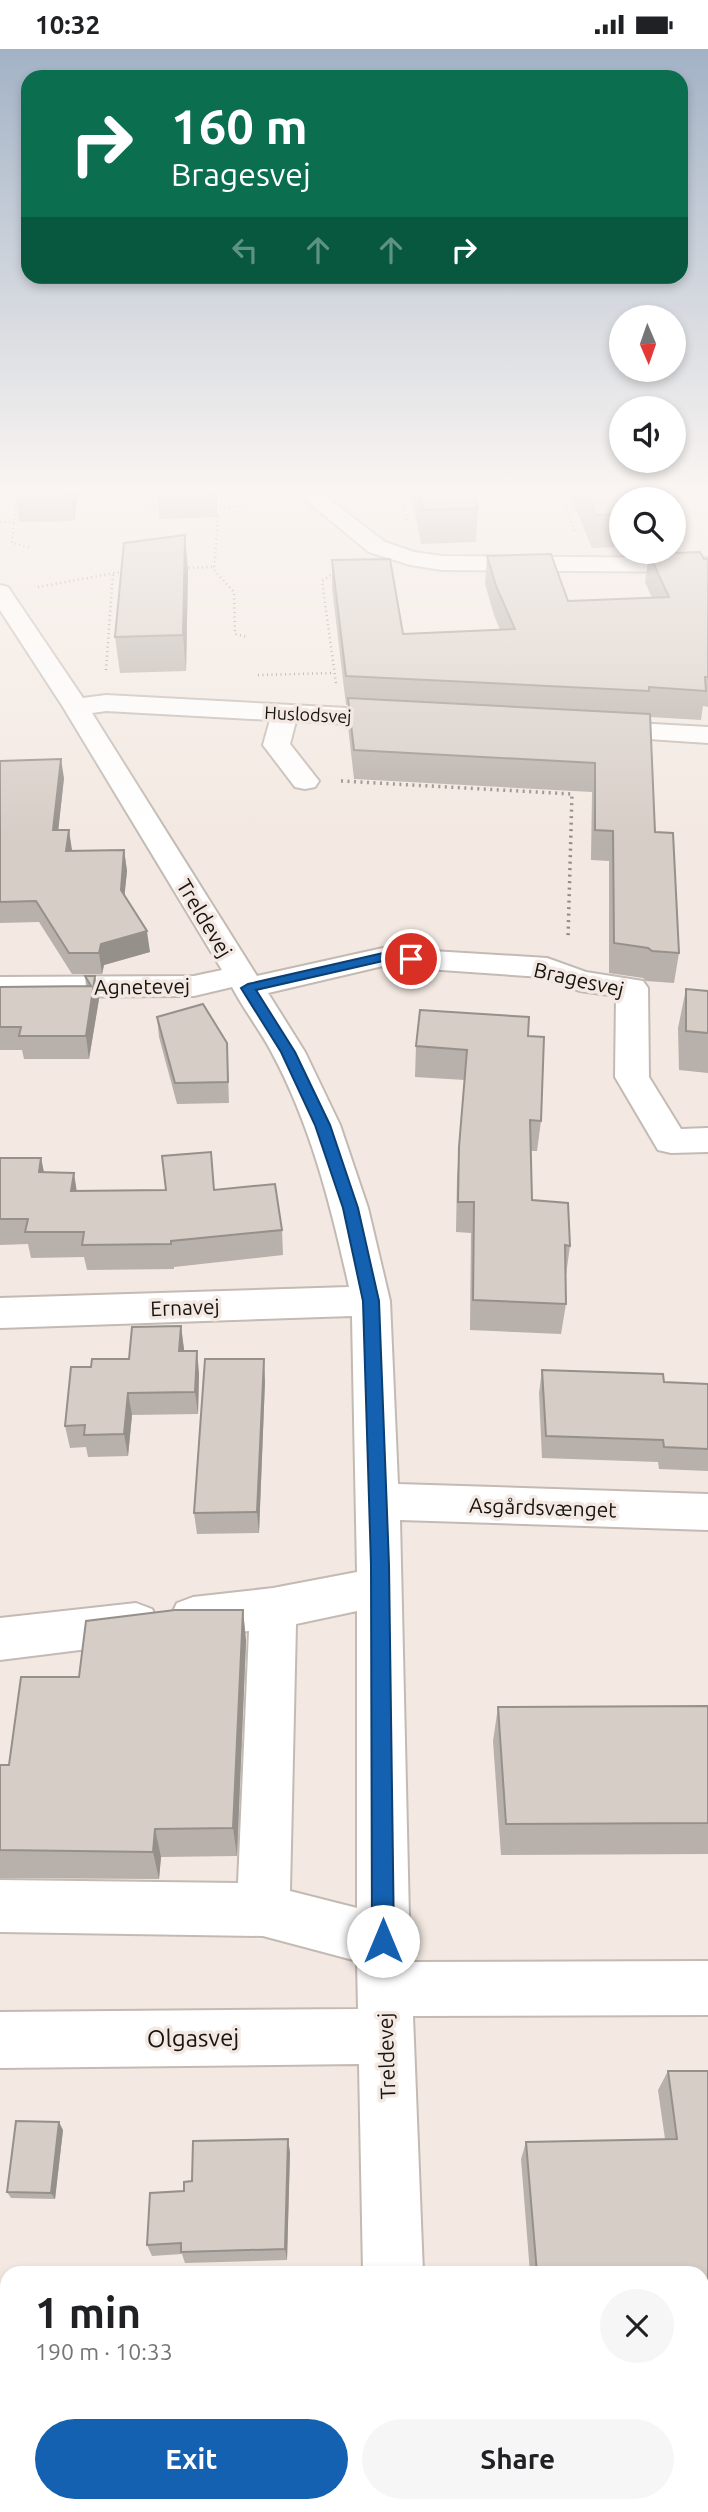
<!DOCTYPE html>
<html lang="en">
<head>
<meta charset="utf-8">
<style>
	:root { --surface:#fff; --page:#f6f6f6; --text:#202124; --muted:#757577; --accent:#1361b0 }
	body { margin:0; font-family:Ubuntu,sans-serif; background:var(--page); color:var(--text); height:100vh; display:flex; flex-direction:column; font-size:26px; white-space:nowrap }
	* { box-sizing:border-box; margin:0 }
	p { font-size:23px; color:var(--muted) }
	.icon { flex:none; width:38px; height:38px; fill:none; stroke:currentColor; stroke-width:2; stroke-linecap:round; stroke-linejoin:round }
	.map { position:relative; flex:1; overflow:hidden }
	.details { position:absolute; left:0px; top:2217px; width:709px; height:247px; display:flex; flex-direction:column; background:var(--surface); border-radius:21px 21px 0 0; box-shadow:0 4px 10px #0003 }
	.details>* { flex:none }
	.banner { position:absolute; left:21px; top:21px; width:667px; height:214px; border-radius:21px; box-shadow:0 4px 10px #0003; background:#0b6e4f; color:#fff; overflow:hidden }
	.needle { width:46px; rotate:178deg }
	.tools { position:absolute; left:609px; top:256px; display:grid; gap:14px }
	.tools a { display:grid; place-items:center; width:77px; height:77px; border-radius:50%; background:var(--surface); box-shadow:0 4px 10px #0003; font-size:35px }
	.pin { position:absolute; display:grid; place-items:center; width:60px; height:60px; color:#fff; margin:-30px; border:4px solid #fff; border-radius:50%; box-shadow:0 2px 7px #0007 }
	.me { position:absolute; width:77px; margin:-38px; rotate:0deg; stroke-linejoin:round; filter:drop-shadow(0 0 5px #0008) }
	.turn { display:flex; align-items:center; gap:24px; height:147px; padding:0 35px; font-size:32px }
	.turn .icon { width:91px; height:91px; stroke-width:2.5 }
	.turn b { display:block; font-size:49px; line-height:60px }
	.lanes { display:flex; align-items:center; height:66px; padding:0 35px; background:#0003; justify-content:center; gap:35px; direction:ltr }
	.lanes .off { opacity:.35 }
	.round { display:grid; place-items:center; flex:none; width:74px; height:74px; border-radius:37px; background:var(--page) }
	.head { display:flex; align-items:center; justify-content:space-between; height:119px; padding:0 35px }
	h1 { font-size:42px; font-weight:600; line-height:52px }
	.action { display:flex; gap:14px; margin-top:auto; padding:14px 35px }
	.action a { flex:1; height:80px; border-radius:42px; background:var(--accent); color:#fff; font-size:28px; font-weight:600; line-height:80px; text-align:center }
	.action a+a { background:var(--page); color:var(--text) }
	.status { display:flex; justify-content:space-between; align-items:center; height:49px; padding:0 35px; background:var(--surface); direction:ltr }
	.status svg { height:19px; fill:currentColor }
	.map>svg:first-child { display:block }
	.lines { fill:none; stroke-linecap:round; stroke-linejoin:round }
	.minor-casing { stroke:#c3bab3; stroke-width:4 }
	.path-far1 { stroke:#928b85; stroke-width:2.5; stroke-dasharray:1 3.5; stroke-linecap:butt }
	.path { stroke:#928b85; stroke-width:3.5; stroke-dasharray:2 4.5; stroke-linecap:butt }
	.minor { fill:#fff; fill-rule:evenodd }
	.wall { fill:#b8b0aa }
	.shaded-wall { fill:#96908b }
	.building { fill:#d6cdc6; stroke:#96908b; stroke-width:2 }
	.route { fill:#1361b0; stroke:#0c3f72; stroke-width:2 }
	.labels { text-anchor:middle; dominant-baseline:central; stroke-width:7; stroke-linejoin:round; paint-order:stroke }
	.far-street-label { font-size:18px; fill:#171411; stroke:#f3e9e2 }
	.street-label { font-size:21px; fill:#171411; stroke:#f3e9e2 }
	.near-street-label { font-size:24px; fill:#171411; stroke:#f3e9e2 }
</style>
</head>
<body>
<div class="status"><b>10:32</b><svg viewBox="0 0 49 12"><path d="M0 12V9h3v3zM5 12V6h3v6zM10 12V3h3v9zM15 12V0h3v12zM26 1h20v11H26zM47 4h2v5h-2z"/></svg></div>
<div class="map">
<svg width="708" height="2463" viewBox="0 0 708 2463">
	<rect width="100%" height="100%" fill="#f3e9e2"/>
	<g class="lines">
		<g class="minor-casing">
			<g id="minor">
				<path d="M296,443H320L385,493L414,503L442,507L708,509V523L442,521L410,516L369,503Z"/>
				<path d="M0,536L8,538L83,649L106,646L402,662L411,664L415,670L411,676L402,678L296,672L290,695L319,732L315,738L305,740L295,738L263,696L270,671L106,662L92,664L257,927L383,899L547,909L586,923L643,932L648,939L649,1028L681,1080L708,1079V1103L671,1104L658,1101L615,1028L616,947L580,942L542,928L383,917L268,944L305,1003L340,1076L368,1159L390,1252L398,1435L708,1445V1481L400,1471L410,1913L708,1912V1966L413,1967L423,2224H363L359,2015L0,2019V1963L358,1960L357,1912L263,1887L0,1883V1831L238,1834L249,1582L193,1588L177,1582L170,1568L177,1554L193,1548L273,1539L357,1523L352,1267L0,1279V1249L349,1238C331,1157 311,1076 271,1002C259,980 243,959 232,938L194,947L0,948V928L194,927L222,921L63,658L0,561ZM357,1562V1859L290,1842L296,1575Z"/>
				<path d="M598,672L708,678V694L589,686L585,680L589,674Z"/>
				<path d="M136,1554L152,1560L159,1574L152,1588L136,1594L0,1611V1569Z"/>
				<path d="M367,2457H433L434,2463H368Z"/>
			</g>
		</g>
		<g class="path-far1">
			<path d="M17,443L12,494L32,499"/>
			<path d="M147,443L145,456L163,459"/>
			<path d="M401,443L407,473"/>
			<path d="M560,443L576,485"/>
			<path d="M0,446H17"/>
			<path d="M211,462L275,450"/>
			<path d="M213,467L218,468L214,521L234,543L235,585L248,588"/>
			<path d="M0,473H14"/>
			<path d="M184,519L214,518"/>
			<path d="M38,538L126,522"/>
			<path d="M106,621L113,524"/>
			<path d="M258,626L334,624"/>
			<path d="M336,634L322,532L337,522"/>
		</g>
		<path class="path" d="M341,732L572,745L568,890"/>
		<use href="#minor" class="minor"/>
	</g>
	<g class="wall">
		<path d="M15,443H78L74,472L19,473Z"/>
		<path d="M157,443H217V468L159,470Z"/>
		<path d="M411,443H473L478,459L476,493L421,495Z"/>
		<path d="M569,443H642L621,450V498L592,499Z"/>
		<path d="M649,505L708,510V658L703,657L701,671L650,668L655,783L679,904L674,934L646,932L643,929L609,924V812L591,811L592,743L354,730L348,677V656H346L332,539V511L403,585L500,581L494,566L485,535L487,507L568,552L652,549L645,533Z"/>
		<path d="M188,521L186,622L120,624L115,588Z"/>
		<path d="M0,712L64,729L58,781L72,802L124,801L127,822L124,847L150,903L104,916L102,925H72L39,873L0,874Z"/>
		<path d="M85,927L99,950L89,1010H24L22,1001H0V938L86,937Z"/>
		<path d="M686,940L708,942V1024L679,1021L678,979Z"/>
		<path d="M157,968L227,994L229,1054L177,1055L159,988Z"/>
		<path d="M528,987L541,1072L537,1102H531L532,1151L570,1197L566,1226V1255L561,1285L470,1281L471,1184L456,1183L457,1128L465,1031L415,1028L416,997Z"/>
		<path d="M0,1109H41L44,1123L77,1142L214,1141L282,1181L283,1206L174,1218V1220L87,1221L84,1208L31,1209L28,1195L0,1196Z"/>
		<path d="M181,1277L184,1302L199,1324L198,1365L132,1366L128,1407L88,1408L86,1398L70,1399L65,1377L91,1318L129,1310Z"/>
		<path d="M542,1321L664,1333L708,1335V1422L659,1420L658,1413L542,1409L539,1344Z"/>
		<path d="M265,1332L259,1484L197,1485L194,1464Z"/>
		<path d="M243,1561L246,1592L237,1807L161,1808L159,1830L0,1829V1716H9L79,1628Z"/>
		<path d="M708,1657V1805L501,1806L493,1692L498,1658Z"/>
		<path d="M668,2022H708V2308H702V2224H530L521,2110L526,2093L665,2090L658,2041Z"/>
		<path d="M63,2081L55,2150L11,2149L7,2143Z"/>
		<path d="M290,2103L287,2211L185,2214L182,2205L152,2207L147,2196L192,2132Z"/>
		<path d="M540,2457H689L690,2463H540Z"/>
	</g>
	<g class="shaded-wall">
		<path d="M71,443H78L74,472Z"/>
		<path d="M215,443H217V468Z"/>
		<path d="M185,486L188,521L186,622L183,586Z"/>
		<path d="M61,710L64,729L56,802L53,781Z"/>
		<path d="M69,781L72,801L69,822L66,802Z"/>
		<path d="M124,801L127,822L123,862L121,841Z"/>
		<path d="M147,882L150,903L104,916L102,925L99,904L101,895Z"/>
		<path d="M95,927L99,950L89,1010L86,987Z"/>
		<path d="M41,1109L46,1134L39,1123Z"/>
		<path d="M74,1124L78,1150L71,1142Z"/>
		<path d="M181,1277L184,1300L182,1324L179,1302Z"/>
		<path d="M197,1302L199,1324L198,1365L195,1343Z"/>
		<path d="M264,1310L265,1332L259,1484L257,1463Z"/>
		<path d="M128,1344L132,1366L128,1407L124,1385Z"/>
		<path d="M243,1561L246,1592L237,1807L233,1779Z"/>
		<path d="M155,1780L161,1808L159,1830L153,1803Z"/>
		<path d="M59,2073L63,2081L55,2150L51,2144Z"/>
		<path d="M288,2090L290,2103L287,2211L285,2200Z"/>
	</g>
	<g class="building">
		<path d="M419,443H473L478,459L423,461Z"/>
		<path d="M587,443H642L645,450H621V465L596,466Z"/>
		<path d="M185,486L183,586L115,588L124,494Z"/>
		<path d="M700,503L704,510H708V628H705L706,642L649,638V642L346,627L332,511L390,510L403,585L515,580L496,537L487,507L551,505L568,552L669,548L649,505Z"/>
		<path d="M348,649L650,665L655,783L673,784L679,904L652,902L648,899L614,894L613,782L595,781V714L354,701Z"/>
		<path d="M61,710L53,781H69L66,802L124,801L121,841L147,882L101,895L99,904H69L36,852L0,853V712Z"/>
		<path d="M85,927H95L86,987H19L21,978H0V938L91,937Z"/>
		<path d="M686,940L708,942V984L686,982Z"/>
		<path d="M203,955L227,994L228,1033L175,1034L157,968Z"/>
		<path d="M420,961L529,968L528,987L544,988L541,1072L530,1071L532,1151L568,1154L570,1197L565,1196L566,1255L473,1251L474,1153H458L459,1098L467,1001L416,997Z"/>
		<path d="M211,1103L214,1141L275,1135L282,1181L171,1192V1195L82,1196L84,1183H25L28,1170H0V1109H41L39,1123L74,1124L71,1142L166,1141L162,1107Z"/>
		<path d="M181,1277L179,1302H197L195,1343L128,1344L124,1385L84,1386L85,1376L65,1377L71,1318H91L92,1310H129L132,1278Z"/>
		<path d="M205,1310H264L257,1463L194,1464Z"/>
		<path d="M542,1321L663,1325L664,1333L708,1335V1400L664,1398L663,1391L546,1387Z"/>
		<path d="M175,1561H243L233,1779L155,1780L153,1803L0,1801V1716H9L21,1628H79L86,1572Z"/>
		<path d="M708,1657V1774L506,1775L498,1658Z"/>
		<path d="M668,2022H708V2296H704L702,2276V2224H537L526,2093L677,2090Z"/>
		<path d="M16,2072L59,2073L51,2144L7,2143Z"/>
		<path d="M288,2090L285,2200L181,2203V2194L147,2196L150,2144L184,2142V2133L192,2132L193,2092Z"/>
		<rect x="52" y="2457" width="204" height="6"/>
		<path d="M549,2457H689L690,2463H550Z"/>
	</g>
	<linearGradient id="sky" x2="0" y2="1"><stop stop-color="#a2b2c5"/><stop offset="0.56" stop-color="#faf5f2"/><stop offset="1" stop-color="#faf5f2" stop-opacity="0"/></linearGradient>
	<rect width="708" height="788" fill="url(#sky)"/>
	<path class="route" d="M383,904L411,906L417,910L411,914L383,912L256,941L295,1003L330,1076L358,1159L379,1252L389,1516L394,1892L391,1900L383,1903L375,1900L372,1892L371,1516L363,1252L343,1159L315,1076L281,1003L241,939L248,935Z"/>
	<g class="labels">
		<g class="far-street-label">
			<text transform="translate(308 665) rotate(3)">Huslodsvej</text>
		</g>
		<g class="street-label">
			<text transform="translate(205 869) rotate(59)">Treldevej</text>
			<text transform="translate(579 930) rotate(13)">Bragesvej</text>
			<text transform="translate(142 937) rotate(-1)">Agnetevej</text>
			<text transform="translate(185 1258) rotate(-2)">Ernavej</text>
			<text transform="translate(543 1458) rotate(2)">Asgårdsvænget</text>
			<text transform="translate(386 2007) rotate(-92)">Treldevej</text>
		</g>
		<g class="near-street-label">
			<text transform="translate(193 1989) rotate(-1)">Olgasvej</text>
		</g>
	</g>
</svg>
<div class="tools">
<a><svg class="needle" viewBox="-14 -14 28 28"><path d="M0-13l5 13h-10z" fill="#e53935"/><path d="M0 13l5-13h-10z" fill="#757577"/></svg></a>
<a><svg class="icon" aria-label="sound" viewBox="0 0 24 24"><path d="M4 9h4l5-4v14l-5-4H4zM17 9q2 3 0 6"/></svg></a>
<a><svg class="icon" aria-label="search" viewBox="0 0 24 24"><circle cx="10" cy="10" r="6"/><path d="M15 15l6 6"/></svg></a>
</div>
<div class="pin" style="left:411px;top:910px;background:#d93025"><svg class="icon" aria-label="arrive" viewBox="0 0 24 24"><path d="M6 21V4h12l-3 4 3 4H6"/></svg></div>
<svg class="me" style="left:383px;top:1892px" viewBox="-20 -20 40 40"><circle r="19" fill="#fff"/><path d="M0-13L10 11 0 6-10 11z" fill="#1361b0"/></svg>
<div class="banner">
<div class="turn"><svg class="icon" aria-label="right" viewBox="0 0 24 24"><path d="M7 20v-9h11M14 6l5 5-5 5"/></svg><div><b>160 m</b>Bragesvej</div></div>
<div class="lanes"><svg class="icon off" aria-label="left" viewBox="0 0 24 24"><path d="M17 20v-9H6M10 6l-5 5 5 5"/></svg><svg class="icon off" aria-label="ahead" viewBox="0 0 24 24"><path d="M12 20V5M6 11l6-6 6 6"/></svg><svg class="icon off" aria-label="ahead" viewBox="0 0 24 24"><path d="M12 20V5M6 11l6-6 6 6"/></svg><svg class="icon" aria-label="right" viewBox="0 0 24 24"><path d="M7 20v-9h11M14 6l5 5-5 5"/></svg></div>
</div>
<section class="details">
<div class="head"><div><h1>1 min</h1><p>190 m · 10:33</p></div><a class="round"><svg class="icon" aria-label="close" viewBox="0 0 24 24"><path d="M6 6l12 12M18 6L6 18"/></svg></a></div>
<div class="action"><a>Exit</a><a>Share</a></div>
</section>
</div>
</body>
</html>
